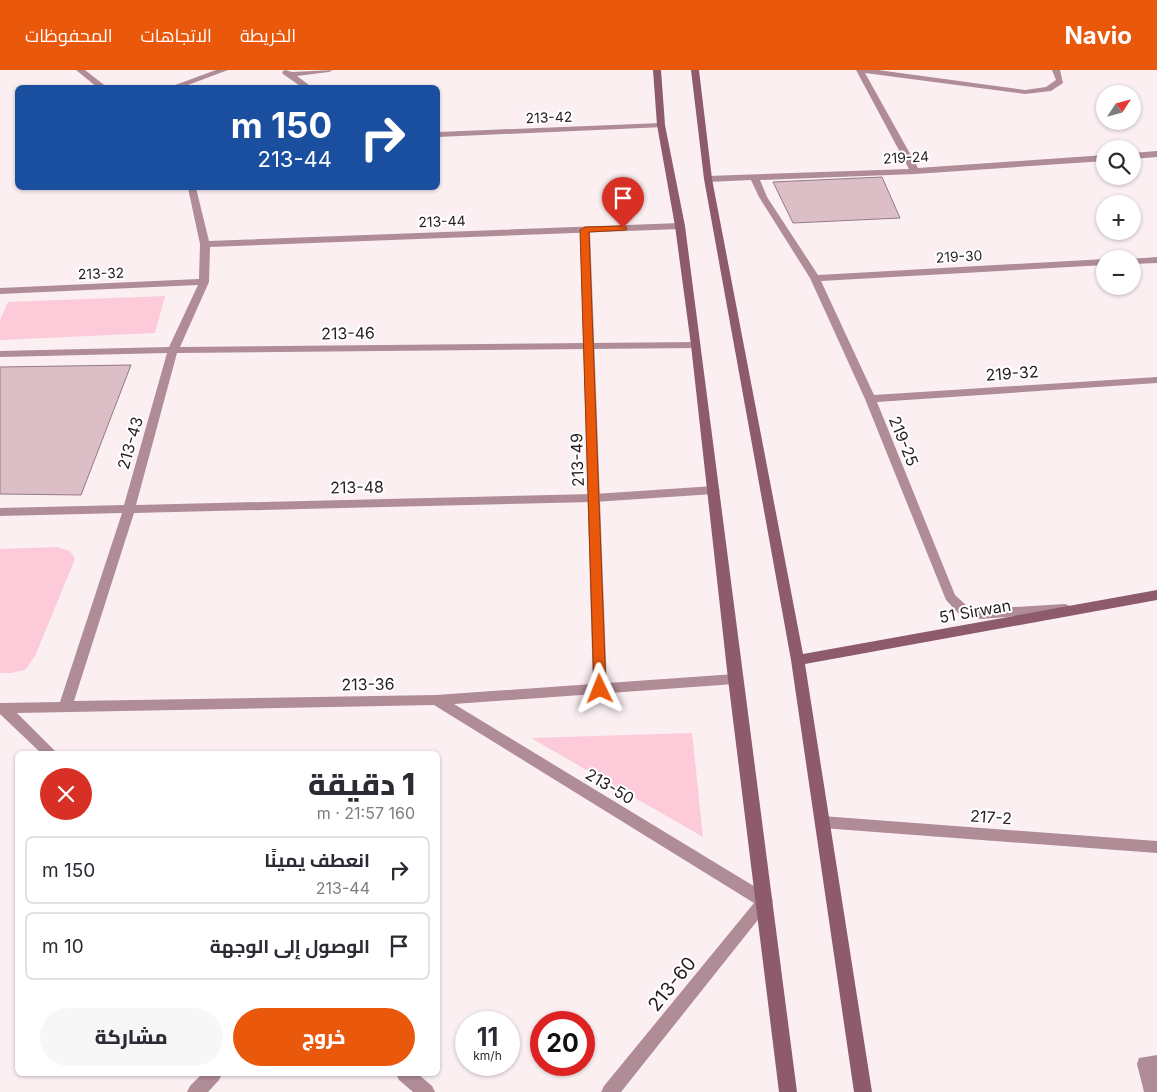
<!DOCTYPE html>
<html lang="ar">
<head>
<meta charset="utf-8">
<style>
	:root { --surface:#fff; --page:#f7f7f7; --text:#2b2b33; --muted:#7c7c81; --line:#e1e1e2; --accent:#ea580c }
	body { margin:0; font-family:Inter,Cairo,sans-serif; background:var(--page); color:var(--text); direction:rtl; height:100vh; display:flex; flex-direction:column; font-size:19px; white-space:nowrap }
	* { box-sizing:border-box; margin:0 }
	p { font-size:16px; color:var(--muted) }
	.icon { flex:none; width:28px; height:28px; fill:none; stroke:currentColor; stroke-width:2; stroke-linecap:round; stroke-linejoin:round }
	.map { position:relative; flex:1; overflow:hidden; direction:ltr }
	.details { position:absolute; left:15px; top:681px; width:425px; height:325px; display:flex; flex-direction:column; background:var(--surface); border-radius:8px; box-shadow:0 1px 4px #0004; direction:rtl }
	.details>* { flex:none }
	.top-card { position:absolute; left:15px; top:15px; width:425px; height:105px; border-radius:8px; box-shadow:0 1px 4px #0004; direction:rtl; background:#1a4fa0; color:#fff; overflow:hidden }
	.needle { width:32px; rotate:54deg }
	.controls { position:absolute; left:1096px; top:15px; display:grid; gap:10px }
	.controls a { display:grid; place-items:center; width:45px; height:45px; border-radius:50%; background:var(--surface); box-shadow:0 1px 4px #0004; font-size:25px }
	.speed { position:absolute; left:455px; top:941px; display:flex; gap:10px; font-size:25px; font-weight:700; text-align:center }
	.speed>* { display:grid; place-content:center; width:65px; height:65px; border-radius:50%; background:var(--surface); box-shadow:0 1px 4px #0004; line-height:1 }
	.speed small { font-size:12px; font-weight:400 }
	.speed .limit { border:8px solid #d22; background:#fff; color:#111 }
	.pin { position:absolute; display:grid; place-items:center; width:42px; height:42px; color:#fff; margin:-51px -21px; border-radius:50% 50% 50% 0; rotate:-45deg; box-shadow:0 0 5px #0007 }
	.pin .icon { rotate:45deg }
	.me { position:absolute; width:55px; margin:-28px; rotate:358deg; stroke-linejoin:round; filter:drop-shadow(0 0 4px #0008) }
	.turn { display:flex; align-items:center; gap:18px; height:105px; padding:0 25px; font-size:22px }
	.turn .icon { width:65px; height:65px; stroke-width:2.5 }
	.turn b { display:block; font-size:35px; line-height:42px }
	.round { display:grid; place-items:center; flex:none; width:52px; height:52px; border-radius:26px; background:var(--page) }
	.summary { display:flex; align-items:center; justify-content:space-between; height:85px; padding:0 25px }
	h1 { font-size:30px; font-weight:800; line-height:38px }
	.action { display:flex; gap:10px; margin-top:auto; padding:10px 25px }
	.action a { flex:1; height:58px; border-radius:30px; background:var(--accent); color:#fff; font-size:20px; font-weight:800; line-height:58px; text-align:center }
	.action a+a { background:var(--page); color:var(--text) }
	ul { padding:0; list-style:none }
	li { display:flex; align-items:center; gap:15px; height:68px; margin:0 10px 8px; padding:0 15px; border:2px solid var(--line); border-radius:8px }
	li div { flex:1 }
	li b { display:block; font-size:19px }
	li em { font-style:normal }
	header { display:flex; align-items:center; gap:30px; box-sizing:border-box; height:70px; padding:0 25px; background:var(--accent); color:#fff }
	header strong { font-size:24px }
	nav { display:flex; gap:28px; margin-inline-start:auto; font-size:18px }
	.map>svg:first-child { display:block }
	.green { fill:#fccad9 }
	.building { fill:#dcbec7; stroke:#957a82 }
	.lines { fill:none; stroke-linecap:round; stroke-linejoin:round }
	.lane { fill:#b08c97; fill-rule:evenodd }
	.street { fill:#b08c97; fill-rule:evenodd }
	.secondary { fill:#8d5b6c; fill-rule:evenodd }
	.route { fill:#ea580c; stroke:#983908 }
	.labels { text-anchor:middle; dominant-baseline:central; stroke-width:4; stroke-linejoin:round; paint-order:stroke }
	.far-street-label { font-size:14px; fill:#271d20; stroke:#fff }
	.street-label { font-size:16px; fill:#271d20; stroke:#fff }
	.near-street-label { font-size:19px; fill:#271d20; stroke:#fff }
</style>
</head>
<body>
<header>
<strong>Navio</strong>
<nav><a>الخريطة</a><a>الاتجاهات</a><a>المحفوظات</a></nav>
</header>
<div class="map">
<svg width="1157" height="1022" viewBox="0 0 1157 1022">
	<rect width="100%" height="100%" fill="#fbeff2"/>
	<g class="green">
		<path d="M165,226L155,263L0,270V250L8,232Z"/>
		<path d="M57,477L70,481L75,489L35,586L25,600L11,603H0V479Z"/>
		<path d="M692,663L703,767L531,668Z"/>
	</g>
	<g class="building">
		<path d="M882,107L900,148L793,153L773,112Z"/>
		<path d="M131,295L81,425L0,424V297Z"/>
	</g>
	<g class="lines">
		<path class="lane" d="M585,157L590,160L607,619L605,623L600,624L595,623L593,619L580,160Z"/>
		<g class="street">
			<path d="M76,0H85L108,18H98Z"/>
			<path d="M216,0H228L180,18H167Z"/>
			<path d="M285,0L292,2L333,0L329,2L297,6L313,18H303L283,4L282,2Z"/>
			<path d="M856,0H878L1025,20L1046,17L1056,10L1052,0H1060L1063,13L1051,21L1025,24L865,3L918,98L1105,85V91L915,104L760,110L767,127L818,205L1105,189V195L821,211L874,325L1157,307V313L877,332L955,525L967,536L981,539L1065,534L1070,536L1071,539L1070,542L981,549L958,543L946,530L865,329L810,208L759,127L751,110L708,112L704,109L708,106L909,99Z"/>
			<path d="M661,53H664V57L438,67V62Z"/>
			<path d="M1157,81V87L1132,89V83Z"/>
			<path d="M188,118H196L209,171L680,153L685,156L680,159L210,177L209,212L180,277L696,272L701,275L696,278L177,283L136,435L594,424L714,416L720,420L714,424L594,432L134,443L74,631L436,625L735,604L740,605L742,609L740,613L735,614L454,634L770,826L773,831L621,1022H601L604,1016L754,833L434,635L17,643L58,684H42L0,644V633L60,632L122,443L0,446V438L124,435L167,283L0,287V281L169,277L198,215L0,224V218L199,209L200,174Z"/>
			<path d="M1157,187V193L1132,194V189H1130Z"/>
			<path d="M822,746L1157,771V783L822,758L817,756L815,752L817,748Z"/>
			<path d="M1157,985V1022H1144L1137,994L1139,988Z"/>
			<path d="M202,1004H222L219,1010L208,1022H187L190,1016Z"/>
			<path d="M396,1004H418L432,1016L435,1022H413L399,1010Z"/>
		</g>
		<g class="secondary">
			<path d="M653,0H661L665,55L685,156L797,1022H779L728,609L691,275L675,156L657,55Z"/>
			<path d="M691,0H699L712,109L803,584L1157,520V530L805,594L872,1022H854L791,590L704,109Z"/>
		</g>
	</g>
	<path class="route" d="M623,156L627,158L626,160L589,162L606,619L605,622H596L594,619L580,160L585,157Z"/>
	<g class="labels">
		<g class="far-street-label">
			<text transform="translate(549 47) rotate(-2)">213-42</text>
			<text transform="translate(906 87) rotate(-3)">219-24</text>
			<text transform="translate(442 151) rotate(-2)">213-44</text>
			<text transform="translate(959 186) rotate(-3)">219-30</text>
			<text transform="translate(101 203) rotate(-2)">213-32</text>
		</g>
		<g class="street-label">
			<text transform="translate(348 263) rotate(-1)">213-46</text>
			<text transform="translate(1012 303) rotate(-4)">219-32</text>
			<text transform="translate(904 371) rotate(68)">219-25</text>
			<text transform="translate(130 373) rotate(-74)">213-43</text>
			<text transform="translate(577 390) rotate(-92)">213-49</text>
			<text transform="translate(357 417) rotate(-1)">213-48</text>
			<text transform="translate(975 541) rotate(-10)">51 Sirwan</text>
			<text transform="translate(368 614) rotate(-1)">213-36</text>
			<text transform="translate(610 716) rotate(31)">213-50</text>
			<text transform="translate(991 747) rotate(4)">217-2</text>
		</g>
		<g class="near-street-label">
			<text transform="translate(672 914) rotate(-51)">213-60</text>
		</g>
	</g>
</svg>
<div class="controls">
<a><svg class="needle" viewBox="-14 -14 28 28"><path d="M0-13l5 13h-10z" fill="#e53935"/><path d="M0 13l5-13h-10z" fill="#7c7c81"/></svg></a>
<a><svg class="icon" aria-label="search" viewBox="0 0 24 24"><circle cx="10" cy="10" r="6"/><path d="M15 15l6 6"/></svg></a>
<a>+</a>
<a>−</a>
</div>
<div class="speed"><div>11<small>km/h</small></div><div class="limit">20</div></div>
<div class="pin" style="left:623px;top:158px;background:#d93025"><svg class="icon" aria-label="arrive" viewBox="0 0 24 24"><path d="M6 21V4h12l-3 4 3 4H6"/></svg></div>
<svg class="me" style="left:600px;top:619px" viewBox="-20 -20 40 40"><path d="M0-17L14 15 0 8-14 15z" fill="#ea580c" stroke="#fff" stroke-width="4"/></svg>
<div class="top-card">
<div class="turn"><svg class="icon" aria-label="right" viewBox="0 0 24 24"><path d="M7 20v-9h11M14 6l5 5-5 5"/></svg><div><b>150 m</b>213-44</div></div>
</div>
<section class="details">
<div class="summary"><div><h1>1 دقيقة</h1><p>160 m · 21:57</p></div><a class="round" style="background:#d93025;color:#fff"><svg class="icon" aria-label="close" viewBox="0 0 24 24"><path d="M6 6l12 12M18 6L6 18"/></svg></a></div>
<ul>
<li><svg class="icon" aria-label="right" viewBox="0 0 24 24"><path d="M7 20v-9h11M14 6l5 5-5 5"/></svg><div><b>انعطف يمينًا</b><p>213-44</p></div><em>150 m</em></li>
<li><svg class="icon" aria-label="arrive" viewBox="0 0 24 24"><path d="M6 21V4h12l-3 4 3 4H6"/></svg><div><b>الوصول إلى الوجهة</b></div><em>10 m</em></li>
</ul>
<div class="action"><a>خروج</a><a>مشاركة</a></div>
</section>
</div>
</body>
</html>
